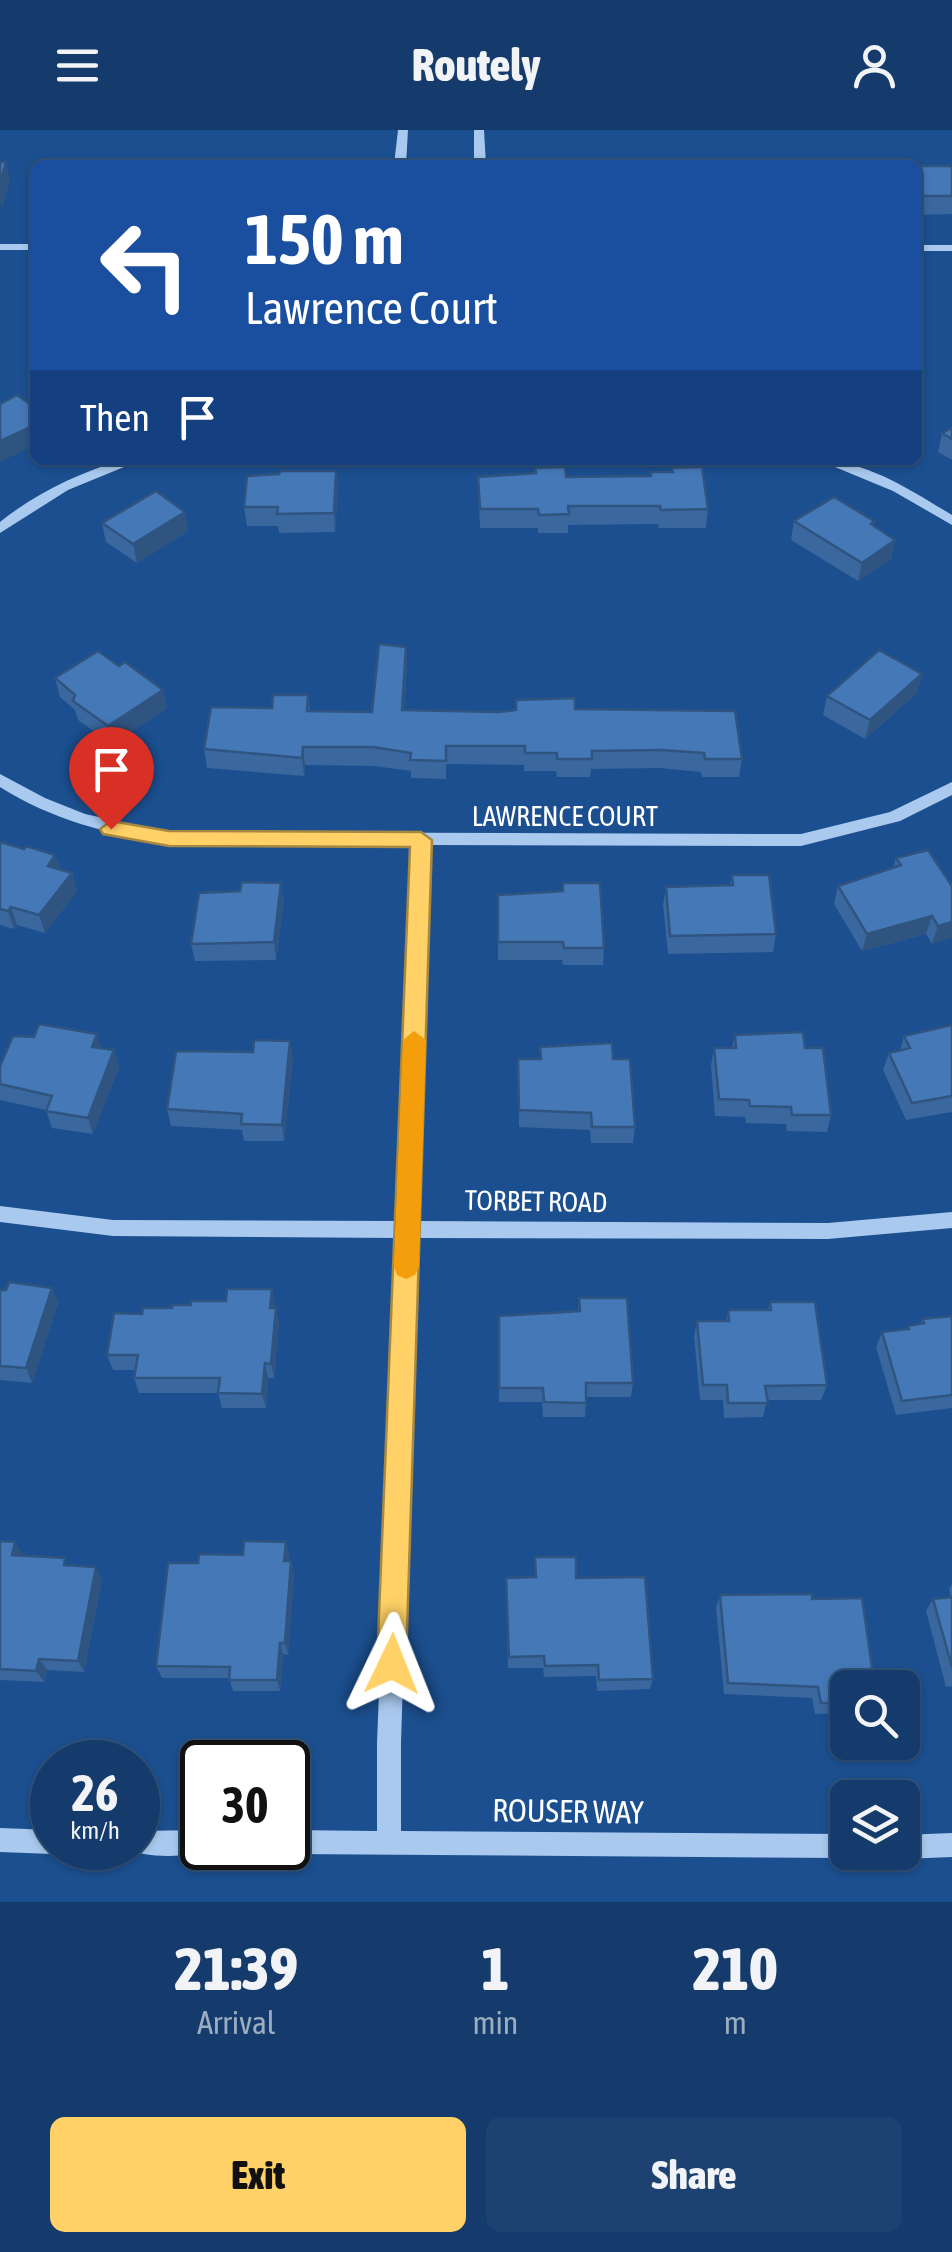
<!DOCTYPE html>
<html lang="en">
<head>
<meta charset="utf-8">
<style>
	:root { --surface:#143b6b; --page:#1d4271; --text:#f1f3f6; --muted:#9dadc1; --line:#33557e; --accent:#ffd166 }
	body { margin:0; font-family:"Asap Condensed",sans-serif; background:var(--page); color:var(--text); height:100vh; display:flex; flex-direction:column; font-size:38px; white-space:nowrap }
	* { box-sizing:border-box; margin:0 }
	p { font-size:32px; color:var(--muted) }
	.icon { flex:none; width:55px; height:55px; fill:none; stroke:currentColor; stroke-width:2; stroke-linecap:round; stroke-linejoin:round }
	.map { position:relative; height:1772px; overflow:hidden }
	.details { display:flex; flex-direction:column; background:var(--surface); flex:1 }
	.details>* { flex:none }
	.top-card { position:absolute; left:30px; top:30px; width:892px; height:305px; border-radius:15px; box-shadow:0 2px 8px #0004,0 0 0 2px var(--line); background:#1a4fa0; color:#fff; overflow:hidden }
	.buttons { position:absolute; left:830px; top:1540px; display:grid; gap:20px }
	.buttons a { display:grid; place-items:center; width:90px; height:90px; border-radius:15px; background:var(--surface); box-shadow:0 2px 8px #0004,0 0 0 2px var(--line); font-size:50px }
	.speed { position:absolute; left:30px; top:1610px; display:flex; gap:20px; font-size:50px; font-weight:700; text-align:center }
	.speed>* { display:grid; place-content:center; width:130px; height:130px; border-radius:50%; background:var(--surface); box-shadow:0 2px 8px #0004,0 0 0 2px var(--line); line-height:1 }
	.speed small { font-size:25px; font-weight:400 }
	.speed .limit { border:5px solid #111; border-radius:15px; background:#fff; color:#111 }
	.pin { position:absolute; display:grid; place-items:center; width:85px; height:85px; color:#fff; margin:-102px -42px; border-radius:50% 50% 50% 0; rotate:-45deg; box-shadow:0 0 10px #0007 }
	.pin .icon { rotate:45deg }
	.me { position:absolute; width:110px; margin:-55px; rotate:2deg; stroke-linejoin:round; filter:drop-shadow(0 0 8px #0008) }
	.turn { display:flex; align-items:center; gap:35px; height:210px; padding:0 50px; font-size:45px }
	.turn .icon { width:130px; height:130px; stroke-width:2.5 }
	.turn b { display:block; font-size:70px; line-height:85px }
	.then { display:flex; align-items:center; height:95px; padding:0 50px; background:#0003; gap:20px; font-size:38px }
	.eta { display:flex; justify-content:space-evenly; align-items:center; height:170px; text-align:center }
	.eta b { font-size:60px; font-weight:800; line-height:70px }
	.cta { display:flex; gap:20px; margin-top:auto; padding:20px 50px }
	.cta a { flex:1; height:115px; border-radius:15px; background:var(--accent); color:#111; font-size:40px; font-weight:800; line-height:115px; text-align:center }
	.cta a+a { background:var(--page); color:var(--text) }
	header { display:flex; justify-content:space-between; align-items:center; height:130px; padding:0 50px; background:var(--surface); font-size:45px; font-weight:800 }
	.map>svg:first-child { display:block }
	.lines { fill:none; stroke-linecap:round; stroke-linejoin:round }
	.minor { fill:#a9c9ee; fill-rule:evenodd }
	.wall { fill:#3a679d }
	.shaded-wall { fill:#305480 }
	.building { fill:#4478b7; stroke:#305480; stroke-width:2.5 }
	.route { fill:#ffd166; stroke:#a68842; stroke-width:2.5 }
	.slow { fill:#f59e0b }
	.labels { text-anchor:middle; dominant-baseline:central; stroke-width:9; stroke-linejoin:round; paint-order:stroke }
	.street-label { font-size:28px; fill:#fff; stroke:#1b4f8f }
	.near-street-label { font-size:32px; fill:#fff; stroke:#1b4f8f }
</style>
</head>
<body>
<header><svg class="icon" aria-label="menu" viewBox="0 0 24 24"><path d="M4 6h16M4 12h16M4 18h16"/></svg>Routely<svg class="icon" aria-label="person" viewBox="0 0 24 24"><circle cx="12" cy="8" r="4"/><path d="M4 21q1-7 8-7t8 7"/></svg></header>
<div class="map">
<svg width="952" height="1772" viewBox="0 0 952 1772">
	<rect width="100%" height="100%" fill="#1b4f8f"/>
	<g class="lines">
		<g class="minor">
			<path d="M398,0H408L406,35H394Z"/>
			<path d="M474,0H484L486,35H474Z"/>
			<rect x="0" y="114" width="35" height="6"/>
			<rect x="918" y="115" width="34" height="6"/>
			<path d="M121,330H141L68,360L0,403V392C36,363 77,344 121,330Z"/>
			<path d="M818,330C866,330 912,361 952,385V395L893,361Z"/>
			<path d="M0,644L45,668L85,684L169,702L801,704L890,682L952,652V665L900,691L801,716L429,715L417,1091L828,1093L952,1082V1098L828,1109L417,1108L401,1613V1701L848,1704V1722L856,1724L848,1728L288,1724L280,1720L278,1718H288V1700L377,1701V1613L397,1108L113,1106L0,1092V1076L113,1090L398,1091L413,715L169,714C109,704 52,690 0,657Z"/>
			<path d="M0,1698L52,1700V1718H62L52,1724L0,1722Z"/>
			<path d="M202,1700V1718H212C198,1728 140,1729 128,1718H138V1701Z"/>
			<path d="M952,1703V1727L902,1729L892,1722H902V1705Z"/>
		</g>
	</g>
	<g class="wall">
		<path d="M918,36H952V84L918,85Z"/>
		<path d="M952,298V330L938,322L942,303Z"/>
		<path d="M672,338L708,379L706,398H659L658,394L568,395V403H538V398H480L478,347L650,346L672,342Z"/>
		<path d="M336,341L338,360L335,402L279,403L278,396H247L244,377Z"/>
		<path d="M185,382L188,401L137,433L106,412L102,393Z"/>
		<path d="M794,391H874L873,395L895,410L891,429L858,451L791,410Z"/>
		<path d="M406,517L407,535L404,580L498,582L575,579L742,629L739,647H702L701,642L659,638L591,639L590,647H557L556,641H524V635L446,634V649L411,648V641L374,636L305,635L304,646L207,638L204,619L272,578L308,565L310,581L372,582Z"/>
		<path d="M119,536L163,560L167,578L112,615L78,590L75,580L60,567L55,548Z"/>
		<path d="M922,544L917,563L865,609L823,585L827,566Z"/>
		<path d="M0,712L24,719L55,725L60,739L72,743L77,761L45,803L17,795L14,799L0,795Z"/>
		<path d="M896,728L952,756L932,814L926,804L862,821L834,774L838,756L893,738Z"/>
		<path d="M732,745L776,804L773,822L668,824L663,775L666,757L730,755Z"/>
		<path d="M563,753L604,818L603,835H563L562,830H498V765L562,761Z"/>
		<path d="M284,771L276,830L195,831L191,814Z"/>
		<path d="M952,895V982L906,990L883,940L889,923L900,920L904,906Z"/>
		<path d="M97,904L101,918L114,920L119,937L93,1004L52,998L46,980L0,970V936L34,907Z"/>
		<path d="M735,905L805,918L831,985L827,1002L787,1001L786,994L746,993L745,987L715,986L711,935L714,918H732Z"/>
		<path d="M540,917L613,929L635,997L633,1013H591L590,1000L519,997L518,929H540Z"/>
		<path d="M293,928L284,1011H244L242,1000L171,996L167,979Z"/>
		<path d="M52,1158L58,1173L32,1253L0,1250V1160Z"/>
		<path d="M579,1168L633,1253L631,1267H586L585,1287H543L542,1272H499V1186L578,1181Z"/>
		<path d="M770,1172L827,1255L821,1270H767L763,1287L724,1288L723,1270H700L694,1206L697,1191H726L728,1180H768Z"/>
		<path d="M275,1175L279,1193L274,1248H268L266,1278H222L218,1263H139L134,1248L136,1240H113L107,1225L142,1184L172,1178Z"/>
		<path d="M952,1186V1278L896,1285L876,1217L882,1202L906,1199L908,1196L920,1194L922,1189Z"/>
		<path d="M0,1411L23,1425L69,1435L102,1449L84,1542L47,1540L44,1552L0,1550Z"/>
		<path d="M286,1412L289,1424L288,1431H291L294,1444L288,1525L283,1524L280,1561H233L229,1548H162L156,1536L243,1425Z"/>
		<path d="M535,1427L576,1448L653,1549L650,1559L597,1561L596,1546L544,1547L543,1538H508L506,1448L535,1447Z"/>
		<path d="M952,1454V1556L946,1557L926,1481L933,1469L951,1467L949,1459Z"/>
		<path d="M720,1465L812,1469L848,1558V1583L815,1584L812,1568L724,1564L716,1477Z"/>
	</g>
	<g class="shaded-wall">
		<path d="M6,32L10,50L2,80L0,71V54Z"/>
		<path d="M35,295V315L0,332V311Z"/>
		<path d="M336,341L338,360L335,402L334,383Z"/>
		<path d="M185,382L188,401L137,433L133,414Z"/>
		<path d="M895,410L891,429L858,451L862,433Z"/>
		<path d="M406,517L407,535L403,599L402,580Z"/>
		<path d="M922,544L917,563L865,609L870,590Z"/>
		<path d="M163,560L167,578L112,615L108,596Z"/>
		<path d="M303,617L305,635L304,646L302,628Z"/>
		<path d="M55,725L61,743L48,736Z"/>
		<path d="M72,743L77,761L45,803L39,785Z"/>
		<path d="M281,753L284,771L276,830L274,812Z"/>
		<path d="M11,777L17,795L14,799L8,781Z"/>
		<path d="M932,786L926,804L862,821L867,804Z"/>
		<path d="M952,792V808L932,814L938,796Z"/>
		<path d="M97,904L102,921L92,917Z"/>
		<path d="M290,911L293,928L284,1011L282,995Z"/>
		<path d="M114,920L119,937L93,1004L88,988Z"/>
		<path d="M52,1158L58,1173L32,1253L26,1238Z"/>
		<path d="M272,1159L275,1175L273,1193L270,1178Z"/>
		<path d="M276,1178L279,1193L274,1248L271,1234Z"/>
		<path d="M265,1233L268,1248L266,1278L262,1264Z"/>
		<path d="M15,1412L23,1424L20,1437L12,1425Z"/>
		<path d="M286,1412L289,1424L287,1444L284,1431Z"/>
		<path d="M291,1431L294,1444L288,1525L285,1513Z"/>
		<path d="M96,1437L102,1449L84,1542L78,1531Z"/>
		<path d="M280,1513L283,1524L280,1561L277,1550Z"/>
		<path d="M39,1529L47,1540L44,1552L36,1541Z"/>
	</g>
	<g class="building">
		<path d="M0,32H6L0,54Z"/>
		<path d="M666,32H700L701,35H666Z"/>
		<rect x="918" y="36" width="34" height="30"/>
		<path d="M17,265L35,278V295L0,311V274Z"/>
		<path d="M952,298V309L942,303Z"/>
		<path d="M565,337L566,347L651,346V342H673L672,338L702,337L708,379L661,380L660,376H568L569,384L539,385L538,379H480L478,347L536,343L535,338Z"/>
		<path d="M280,341H336L334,383L277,384L278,377H244L247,346L279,344Z"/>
		<path d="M156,361L185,382L133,414L102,393Z"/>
		<path d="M834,367L874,391L871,394L895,410L862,433L794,391Z"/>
		<path d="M379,514L406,517L402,580L498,582L516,580V570L575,568V579L735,581L742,629H705L704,623L661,620L592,621V629H557V623H525V616H446V631L410,630L411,623L373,617H303L302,628L204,619L211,577L272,578L273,565H308L307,581L372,582Z"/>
		<path d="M879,520L922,544L870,590L827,566Z"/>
		<path d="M98,521L119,536L125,532L163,560L108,596L73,571L75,565L55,548Z"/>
		<path d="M0,712L24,719L26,716L55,725L48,736L72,743L39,785L11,777L8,781L0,779Z"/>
		<path d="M928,720L952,756V792L938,796L932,786L867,804L838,756L901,735L896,728Z"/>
		<path d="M732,745H769L776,804L670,806L666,757L733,755Z"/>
		<path d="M242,752L281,753L274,812L191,814L199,763L240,761Z"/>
		<path d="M563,753H600L604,818H564L563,812H498V765L563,761Z"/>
		<path d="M39,894L97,904L92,917L114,920L88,988L46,981L52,966L0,954V936L13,906L34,907Z"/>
		<path d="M952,895V966L912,973L889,923L910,918L904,906Z"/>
		<path d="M803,902L805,918H823L831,985H792L791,977L750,976L749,970L719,969L714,918H736L735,905Z"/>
		<path d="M254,910L290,911L282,995L241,994L242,984L167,979L176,921L253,922Z"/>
		<path d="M612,913L613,929H630L635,997H592L591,983L519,980L518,929H541L540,917Z"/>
		<path d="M9,1152L52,1158L26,1238L0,1236V1160H6Z"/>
		<path d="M227,1159H272L270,1178H276L271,1234L265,1233L262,1264L218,1263L220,1248H134L138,1225H107L114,1183L142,1184L143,1178H172V1175H191V1171H226Z"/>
		<path d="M579,1168H627L633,1253H586V1273L544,1272L543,1258H499V1186L580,1181Z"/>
		<path d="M770,1172H815L827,1255L765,1256L768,1273H728L727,1255H703L697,1191H729L728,1180H771Z"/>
		<path d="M952,1186V1265L902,1271L882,1202L909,1199L908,1196L924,1193L922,1189Z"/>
		<path d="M0,1411L15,1412L12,1425L65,1428L64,1435L96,1437L78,1531L39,1529L36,1541L0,1539Z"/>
		<path d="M244,1411L286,1412L284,1431H291L285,1513H280L277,1550H229L230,1537L156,1536L168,1433H198L199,1424L243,1425Z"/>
		<path d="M535,1427H576V1448L645,1447L653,1549L599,1550L598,1535L545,1536L544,1526L509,1527L506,1448L536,1447Z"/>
		<path d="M812,1464V1469L862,1468L875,1558H848V1573H821L818,1557L728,1553L720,1465Z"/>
		<path d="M952,1467V1537L933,1469Z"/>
	</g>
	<path class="route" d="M111,691L169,701L421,702L432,710L406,1534L402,1544L392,1549L381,1544L377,1534L410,717L169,716L103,704L100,699Z"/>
	<path class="slow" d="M414,901L426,910L419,1137L415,1145L406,1149L397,1145L394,1137L403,910Z"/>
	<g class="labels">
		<g class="street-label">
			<text x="565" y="686">LAWRENCE COURT</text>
			<text transform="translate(536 1071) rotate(1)">TORBET ROAD</text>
		</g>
		<g class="near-street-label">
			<text transform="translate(568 1681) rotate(1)">ROUSER WAY</text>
		</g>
	</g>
</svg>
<div class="buttons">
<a><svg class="icon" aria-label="search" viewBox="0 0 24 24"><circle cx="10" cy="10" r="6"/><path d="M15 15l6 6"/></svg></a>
<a><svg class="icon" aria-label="layers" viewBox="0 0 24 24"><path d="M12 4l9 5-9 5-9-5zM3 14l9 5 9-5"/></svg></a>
</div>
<div class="speed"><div>26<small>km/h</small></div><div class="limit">30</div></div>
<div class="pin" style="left:111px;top:699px;background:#d93025"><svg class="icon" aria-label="arrive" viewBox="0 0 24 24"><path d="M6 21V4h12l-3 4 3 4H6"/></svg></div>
<svg class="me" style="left:392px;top:1534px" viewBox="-20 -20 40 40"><path d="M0-17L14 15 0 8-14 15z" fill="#ffd166" stroke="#fff" stroke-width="4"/></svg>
<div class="top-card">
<div class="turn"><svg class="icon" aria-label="left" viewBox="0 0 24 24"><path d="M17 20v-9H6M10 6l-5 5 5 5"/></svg><div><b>150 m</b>Lawrence Court</div></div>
<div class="then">Then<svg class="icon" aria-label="arrive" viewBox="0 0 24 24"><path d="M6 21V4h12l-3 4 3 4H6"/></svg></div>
</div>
</div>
<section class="details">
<div class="eta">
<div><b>21:39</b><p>Arrival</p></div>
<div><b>1</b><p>min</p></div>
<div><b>210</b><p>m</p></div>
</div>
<div class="cta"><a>Exit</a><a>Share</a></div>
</section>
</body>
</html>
